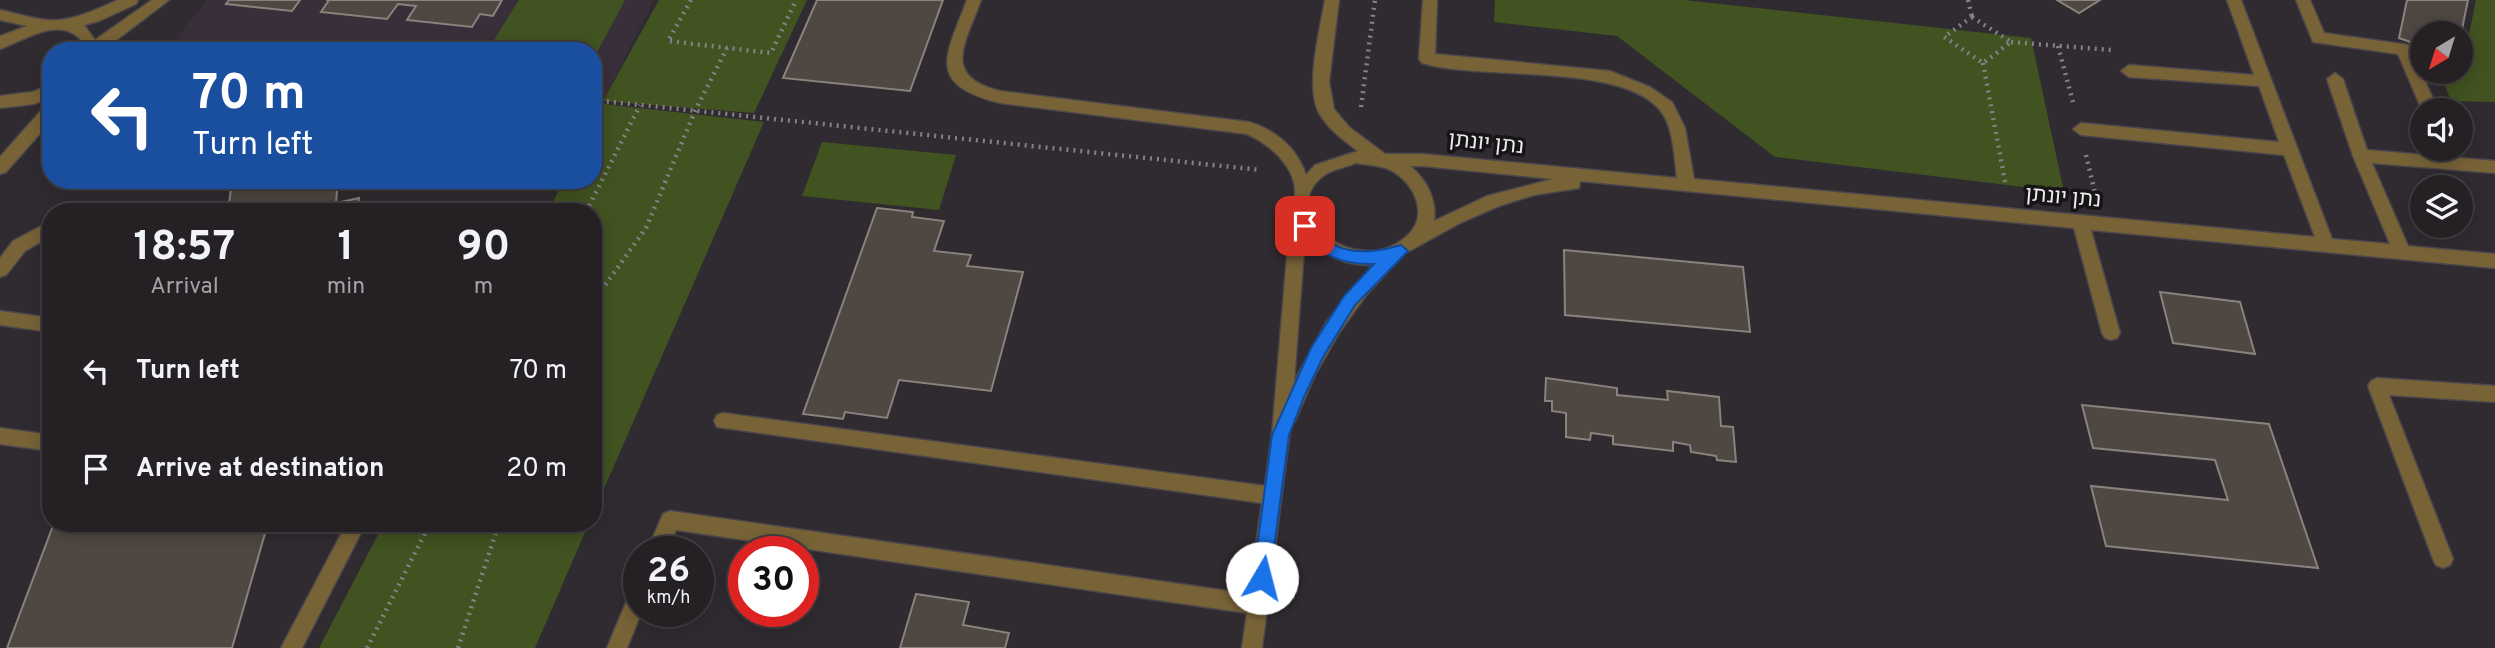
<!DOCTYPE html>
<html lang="en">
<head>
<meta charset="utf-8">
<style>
	:root { --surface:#242024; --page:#302d31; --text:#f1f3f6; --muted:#a3a3a6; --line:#413e41 }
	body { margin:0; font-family:Overpass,"Noto Sans Hebrew",sans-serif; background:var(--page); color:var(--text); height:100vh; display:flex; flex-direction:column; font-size:26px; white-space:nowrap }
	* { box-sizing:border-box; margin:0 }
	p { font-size:23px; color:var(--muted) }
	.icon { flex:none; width:38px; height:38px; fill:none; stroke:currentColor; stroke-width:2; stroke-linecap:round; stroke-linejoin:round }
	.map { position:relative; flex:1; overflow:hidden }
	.sheet { position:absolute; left:42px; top:203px; width:560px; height:329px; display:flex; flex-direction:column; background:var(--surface); border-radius:28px; box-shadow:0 4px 18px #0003,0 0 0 2px var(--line) }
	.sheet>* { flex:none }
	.top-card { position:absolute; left:42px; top:42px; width:560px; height:147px; border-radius:28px; box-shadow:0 4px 18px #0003,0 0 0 2px var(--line); background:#1a4fa0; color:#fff; overflow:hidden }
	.needle { width:46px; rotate:218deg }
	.buttons { position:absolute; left:2410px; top:21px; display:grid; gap:14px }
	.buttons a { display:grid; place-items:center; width:63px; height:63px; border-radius:50%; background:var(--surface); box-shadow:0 4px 18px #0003,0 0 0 2px var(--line); font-size:35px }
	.speed { position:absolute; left:623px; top:536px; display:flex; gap:14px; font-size:35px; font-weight:700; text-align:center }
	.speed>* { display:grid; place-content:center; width:91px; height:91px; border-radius:50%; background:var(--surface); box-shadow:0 4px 18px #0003,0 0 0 2px var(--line); line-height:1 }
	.speed small { font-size:18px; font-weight:400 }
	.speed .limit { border:10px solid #d22; background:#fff; color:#111 }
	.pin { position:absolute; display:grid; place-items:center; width:60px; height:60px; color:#fff; margin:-30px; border-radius:14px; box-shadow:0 4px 10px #0006 }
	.me { position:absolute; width:77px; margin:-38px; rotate:8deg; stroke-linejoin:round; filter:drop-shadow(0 0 5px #0008) }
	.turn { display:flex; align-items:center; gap:24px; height:147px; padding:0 35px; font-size:32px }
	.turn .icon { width:91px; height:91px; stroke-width:2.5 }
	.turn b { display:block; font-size:49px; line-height:60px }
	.eta { display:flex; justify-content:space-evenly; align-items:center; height:119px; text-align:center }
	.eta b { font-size:42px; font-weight:700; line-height:49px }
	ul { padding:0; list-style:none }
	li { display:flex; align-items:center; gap:21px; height:98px; padding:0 35px }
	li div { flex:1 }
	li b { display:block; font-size:26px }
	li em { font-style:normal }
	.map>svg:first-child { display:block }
	.built { fill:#392f3a }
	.green { fill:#405320 }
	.building { fill:#4e4742; stroke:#89827d; stroke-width:2 }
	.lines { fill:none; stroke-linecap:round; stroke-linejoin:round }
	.minor-casing { stroke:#4b464b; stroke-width:3 }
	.path { stroke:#858185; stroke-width:4.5; stroke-dasharray:2 5; stroke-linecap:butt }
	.minor { fill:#786337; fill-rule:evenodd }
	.route { fill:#1a73e8; stroke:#114b97; stroke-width:2 }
	.labels { text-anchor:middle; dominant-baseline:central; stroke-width:7; stroke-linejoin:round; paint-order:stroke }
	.street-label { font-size:21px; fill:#eeebee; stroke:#161417 }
</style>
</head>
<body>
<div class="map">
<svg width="2495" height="648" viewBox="0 0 2495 648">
	<rect width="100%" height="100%" fill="#302b30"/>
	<path class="built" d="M207,0H654L603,101L593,100V51H208L171,46Z"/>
	<g class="green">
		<path d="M519,0H625L593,60V51H487Z"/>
		<path d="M659,0H807L754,113L603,101Z"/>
		<path d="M1495,0H1684L2031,38L2064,192L1775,157L1617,36L1494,22Z"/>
		<path d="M2476,0H2495V102L2451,101L2440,72H2460L2461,44H2467Z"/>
		<path d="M604,104L764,122L593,514V212H548L564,180H593V125Z"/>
		<path d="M822,142L956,155L939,210L802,196Z"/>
		<path d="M384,523H589L535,648H319Z"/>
	</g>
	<g class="building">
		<path d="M229,0H300L292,11L226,4Z"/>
		<path d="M326,0H502L493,16L480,14L472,27L407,20L416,6L398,4L387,19L321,12L329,0Z"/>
		<path d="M817,0H943L910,91L783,78Z"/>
		<path d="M2057,0H2100L2079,13Z"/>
		<path d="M2407,0H2468L2460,39V33H2422V46L2399,38Z"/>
		<path d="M232,180H338L336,203L359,198L358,212H228Z"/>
		<path d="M877,208L913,212L912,217L944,221L934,251L971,255L967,266L1023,272L991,391L899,380L887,418L845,412L843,419L803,414Z"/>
		<path d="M1564,250L1743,267L1750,332L1565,315Z"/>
		<path d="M2160,292L2240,302L2255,354L2173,343Z"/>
		<path d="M1546,378L1617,388V395L1668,400L1667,391L1719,397L1721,426L1733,427L1736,462L1717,460L1716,456L1691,452L1690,445L1673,442V451L1613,444V436L1591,433L1590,440L1566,437V413L1552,411V401H1545Z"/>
		<path d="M2082,405L2269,424L2318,568L2106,546L2091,486L2228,500L2215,460L2093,448Z"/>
		<path d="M54,523H268L232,648H7Z"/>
		<path d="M916,594L969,602L963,625L1009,633L1005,648H900Z"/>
	</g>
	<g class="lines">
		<g class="minor-casing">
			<g id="minor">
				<path d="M118,0H138L136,4L99,21L84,25L95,40L152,0H169L102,51H82L80,39C58,16 24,41 0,49V36L27,26L0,20V10C16,13 33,19 49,20C72,22 97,9 118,0Z"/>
				<path d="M967,0H981C966,43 940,76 1000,91L1249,122C1276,130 1297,148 1306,175L1315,165L1358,151C1344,141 1328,129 1319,113C1305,86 1320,30 1325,0H1339L1329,82L1334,109L1349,127L1385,154H1422L1677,178C1674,157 1674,127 1660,110C1620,62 1481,81 1422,63L1419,59L1423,0H1437L1435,54L1610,71L1650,87L1672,102L1685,128L1694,179L2315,237L2284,155L2081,135L2073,129L2081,123L2279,142L2259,86L2129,77L2121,71L2129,65L2254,75L2227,0H2241L2332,239L2390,244L2353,156L2327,79L2335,73L2343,79L2367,150L2495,161V173L2372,163L2408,246L2495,254V268L2091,230L2120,333L2117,338L2111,340L2105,338L2102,333L2074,228L1580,181L1579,188L1573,189L1534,195L1499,206L1460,223L1404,254L1367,294L1339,333L1316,373L1295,421L1291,422L1262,648H1242L1247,613L676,530L667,551H647L663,514L670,511L1249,594L1262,503L717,427L714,421L717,415L723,413L1265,486L1272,435L1291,208C1307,177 1273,145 1247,134L1000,103C926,84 945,58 967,0ZM1356,163C1367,165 1378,165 1388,169C1412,179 1430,213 1409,234C1359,284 1270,212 1326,174C1334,169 1347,167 1356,163ZM1410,166H1422L1553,179L1487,196L1434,221C1437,199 1426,179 1410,166ZM1305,237C1326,256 1345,266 1373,265L1326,323L1294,382Z"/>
				<path d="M2296,0H2310L2324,33L2409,45L2438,110H2422L2398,54L2313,42Z"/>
				<path d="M51,85V97L34,104L0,108V96L32,92Z"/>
				<path d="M51,104V121L6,172L0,174V157L45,106Z"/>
				<path d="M51,221V236L25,251L6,275L0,277V258L13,241Z"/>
				<path d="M0,311L51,318V332L0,325Z"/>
				<path d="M2377,378L2495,386V402L2389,395L2453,559L2450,565L2443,568L2436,565L2433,559L2368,386L2371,381Z"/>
				<path d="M0,428L51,435V451L0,444Z"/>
				<path d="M347,523H366L302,648H281Z"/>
				<path d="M639,586V611H642L627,648H607L632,588Z"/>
			</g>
		</g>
		<g class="path">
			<path d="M691,0L668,41L771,53L796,0"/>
			<path d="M1968,0L1972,17"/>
			<path d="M1972,17L2011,42L1983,63L1944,37Z"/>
			<path d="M2011,42L2111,50"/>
			<path d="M2058,46L2074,106"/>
			<path d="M1983,63L2006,187"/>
			<path d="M593,100L1261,170"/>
			<path d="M1361,107L1375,0"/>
			<path d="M2086,155L2096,197"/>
			<path d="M586,212L640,105"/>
			<path d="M593,302L646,228L695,111L727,48"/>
			<path d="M367,648L430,523"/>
			<path d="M458,648L499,523"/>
		</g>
		<use href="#minor" class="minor"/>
	</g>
	<path class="route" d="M1305,220C1313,222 1315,229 1321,235C1343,257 1374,253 1401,245L1408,251L1355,305L1323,357L1304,397L1289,435L1270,578L1268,584L1262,586L1255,584L1253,578L1272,435L1311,348L1344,296L1374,264C1343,265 1313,254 1297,226Z"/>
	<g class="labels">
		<g class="street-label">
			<text transform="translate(1486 144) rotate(6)">נתן יונתן</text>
			<text transform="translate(2063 198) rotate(5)">נתן יונתן</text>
		</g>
	</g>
</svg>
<div class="buttons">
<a><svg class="needle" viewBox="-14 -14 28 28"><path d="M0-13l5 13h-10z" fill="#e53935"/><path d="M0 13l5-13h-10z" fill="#a3a3a6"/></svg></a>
<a><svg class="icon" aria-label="sound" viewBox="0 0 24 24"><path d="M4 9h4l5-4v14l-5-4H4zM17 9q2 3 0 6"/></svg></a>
<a><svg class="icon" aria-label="layers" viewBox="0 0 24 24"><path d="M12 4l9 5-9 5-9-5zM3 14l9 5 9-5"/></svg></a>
</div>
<div class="speed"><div>26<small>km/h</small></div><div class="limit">30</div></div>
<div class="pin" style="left:1305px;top:226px;background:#d93025"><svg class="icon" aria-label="arrive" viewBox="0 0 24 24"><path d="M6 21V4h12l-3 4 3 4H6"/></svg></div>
<svg class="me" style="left:1262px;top:578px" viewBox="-20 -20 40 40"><circle r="19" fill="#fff"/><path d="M0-13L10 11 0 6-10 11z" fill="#1a73e8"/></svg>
<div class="top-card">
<div class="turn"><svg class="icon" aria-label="left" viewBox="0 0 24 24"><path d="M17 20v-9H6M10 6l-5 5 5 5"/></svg><div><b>70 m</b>Turn left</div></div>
</div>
<section class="sheet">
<div class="eta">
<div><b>18:57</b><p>Arrival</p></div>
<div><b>1</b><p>min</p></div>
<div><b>90</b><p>m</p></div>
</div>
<ul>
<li><svg class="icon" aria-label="left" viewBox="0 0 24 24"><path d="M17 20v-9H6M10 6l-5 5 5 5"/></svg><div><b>Turn left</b></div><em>70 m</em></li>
<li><svg class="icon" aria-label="arrive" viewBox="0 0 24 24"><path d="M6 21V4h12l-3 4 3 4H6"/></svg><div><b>Arrive at destination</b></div><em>20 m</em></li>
</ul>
</section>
</div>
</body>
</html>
